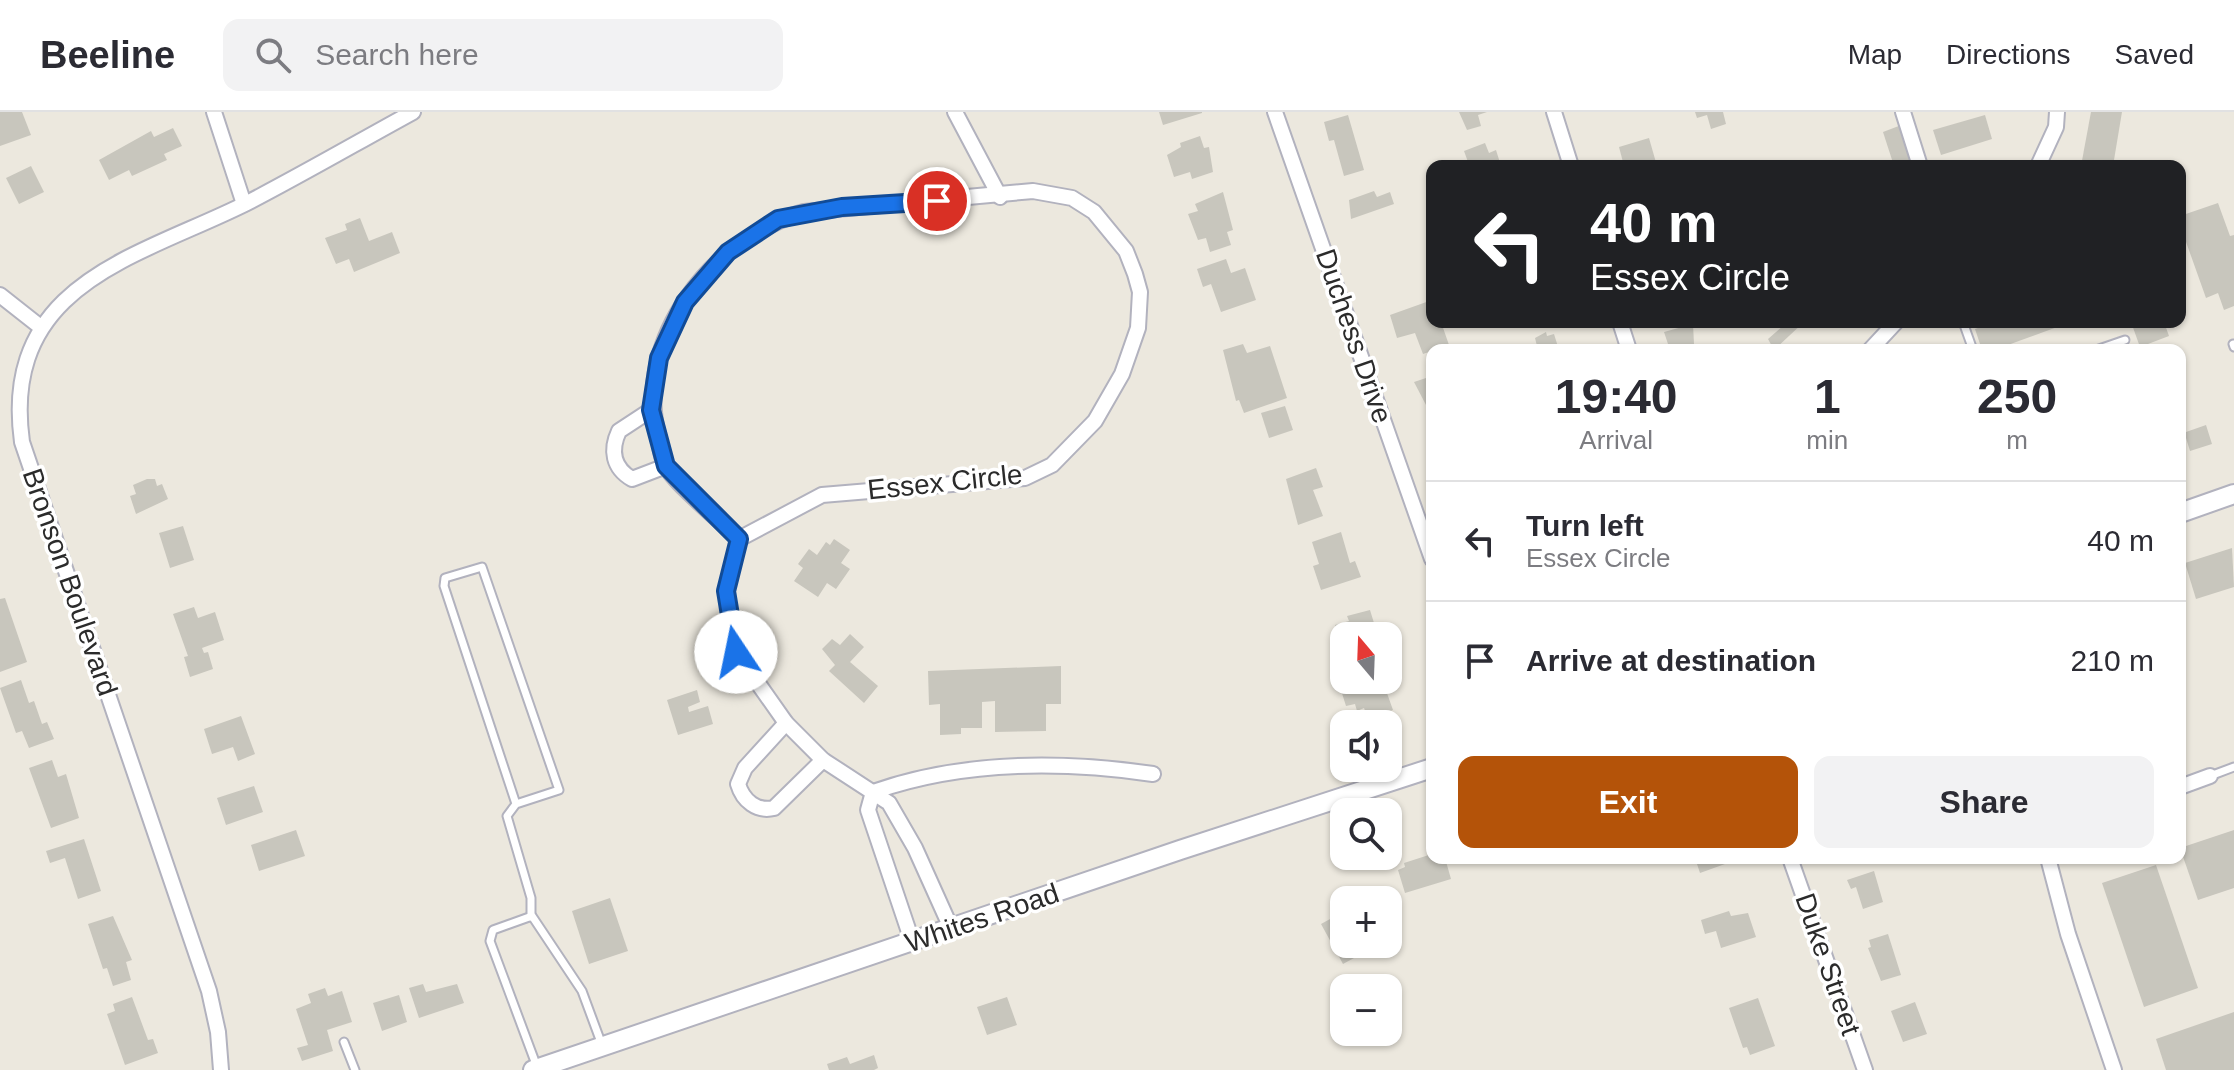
<!DOCTYPE html>
<html lang="en">
<head>
<meta charset="utf-8">
<style>
	:root { --surface:#fff; --page:#f2f2f3; --text:#2b2b33; --muted:#7c7c81; --line:#e1e1e2; --accent:#b45309 }
	body { margin:0; font-family:Arial,sans-serif; background:var(--page); color:var(--text); height:100vh; display:flex; flex-direction:column; font-size:30px; white-space:nowrap }
	* { box-sizing:border-box; margin:0 }
	p { font-size:26px; color:var(--muted) }
	.icon { flex:none; width:44px; height:44px; fill:none; stroke:currentColor; stroke-width:2; stroke-linecap:round; stroke-linejoin:round }
	.map { position:relative; flex:1; overflow:hidden }
	.sheet { position:absolute; left:1426px; top:232px; width:760px; height:520px; display:flex; flex-direction:column; background:var(--surface); border-radius:16px; box-shadow:0 2px 6px #0004 }
	.sheet>* { flex:none }
	.banner { position:absolute; left:1426px; top:48px; width:760px; height:168px; border-radius:16px; box-shadow:0 2px 6px #0004; background:#202124; color:#fff; overflow:hidden }
	.needle { width:52px; rotate:341deg }
	.tools { position:absolute; left:1330px; top:510px; display:grid; gap:16px }
	.tools a { display:grid; place-items:center; width:72px; height:72px; border-radius:16px; background:var(--surface); box-shadow:0 2px 6px #0004; font-size:40px }
	.pin { position:absolute; display:grid; place-items:center; width:68px; height:68px; color:#fff; margin:-34px; border:4px solid #fff; border-radius:50%; box-shadow:0 2px 8px #0007 }
	.me { position:absolute; width:88px; margin:-44px; rotate:349deg; stroke-linejoin:round; filter:drop-shadow(0 0 6px #0008) }
	.turn { display:flex; align-items:center; gap:28px; height:168px; padding:0 32px; font-size:36px }
	.turn .icon { width:104px; height:104px; stroke-width:2.5 }
	.turn b { display:block; font-size:56px; line-height:68px }
	.eta { display:flex; justify-content:space-evenly; align-items:center; height:136px; text-align:center }
	.eta b { font-size:48px; font-weight:600; line-height:56px }
	.action { display:flex; gap:16px; margin-top:auto; padding:16px 32px }
	.action a { flex:1; height:92px; border-radius:16px; background:var(--accent); color:#fff; font-size:32px; font-weight:600; line-height:92px; text-align:center }
	.action a+a { background:var(--page); color:var(--text) }
	ul { padding:0; list-style:none }
	li { display:flex; align-items:center; gap:24px; height:120px; padding:0 32px; border-top:2px solid var(--line) }
	li div { flex:1 }
	li b { display:block; font-size:30px }
	li em { font-style:normal }
	header { display:flex; align-items:center; gap:48px; box-sizing:border-box; height:112px; padding:0 40px; background:var(--surface); border-bottom:2px solid var(--line) }
	header strong { font-size:38px }
	nav { display:flex; gap:44px; margin-inline-start:auto; font-size:28px }
	.search { width:560px; height:72px; background:var(--page); display:flex; align-items:center; gap:20px; box-sizing:border-box; padding:0 28px; border-radius:16px; color:var(--muted); font-size:30px }
	.map>svg:first-child { display:block }
	.building { fill:#c8c6bd }
	.lines { fill:none; stroke-linecap:round; stroke-linejoin:round }
	.service-casing { stroke:#b2b2be; stroke-width:11 }
	.minor-casing { stroke:#b2b2be; stroke-width:18 }
	.tertiary-casing { stroke:#b2b2be; stroke-width:22 }
	.service { stroke:#fff; stroke-width:7 }
	.minor { stroke:#fff; stroke-width:14 }
	.tertiary { stroke:#fff; stroke-width:18 }
	.route-casing { stroke:#114b97; stroke-width:20 }
	.route { stroke:#1a73e8; stroke-width:14 }
	.labels { text-anchor:middle; dominant-baseline:central; stroke-width:7; stroke-linejoin:round; paint-order:stroke }
	.street-label { font-size:28px; fill:#2b2b2b; stroke:#fff }
</style>
</head>
<body>
<header>
<strong>Beeline</strong>
<div class="search"><svg class="icon" aria-label="search" viewBox="0 0 24 24"><circle cx="10" cy="10" r="6"/><path d="M15 15l6 6"/></svg>Search here</div>
<nav><a>Map</a><a>Directions</a><a>Saved</a></nav>
</header>
<div class="map">
<svg width="2234" height="958" viewBox="0 0 2234 958">
	<rect width="100%" height="100%" fill="#ece8de"/>
	<g class="building">
		<path d="M0,0H22L31,23L0,34Z"/>
		<path d="M1159,0H1202V1L1163,13Z"/>
		<path d="M1459,0H1487L1478,3L1481,14L1467,18Z"/>
		<path d="M1695,0H1723L1726,12L1711,17L1707,3L1697,6Z"/>
		<path d="M2091,0H2122L2113,54H2081Z"/>
		<path d="M1348,3L1364,58L1344,64L1334,28L1329,29L1324,10Z"/>
		<path d="M1985,3L1992,27L1941,43L1933,18Z"/>
		<path d="M1904,12L1918,54H1894L1883,20Z"/>
		<path d="M173,16L182,34L164,42L167,48L132,64L129,58L109,68L99,48L151,19L154,25Z"/>
		<path d="M1200,24L1204,36L1209,35L1213,60L1192,67L1190,60L1174,65L1167,43L1181,35L1180,31Z"/>
		<path d="M1649,26L1657,54H1624L1619,35Z"/>
		<path d="M1485,31L1489,41L1496,38L1501,54H1475L1473,48L1468,50L1464,39Z"/>
		<path d="M31,54L44,80L19,92L6,66Z"/>
		<path d="M1374,79L1377,85L1390,80L1394,92L1351,107L1349,88Z"/>
		<path d="M1223,80L1233,118L1227,120L1231,133L1210,140L1206,126L1198,128L1188,102L1198,99L1195,92Z"/>
		<path d="M2218,91L2230,124L2234,123V194L2224,198L2218,181L2206,186L2180,113V104Z"/>
		<path d="M360,106L369,129L392,120L400,141L354,160L349,147L336,152L325,126L347,118L345,112Z"/>
		<path d="M1226,147L1231,161L1245,156L1256,188L1221,200L1211,172L1203,175L1197,157Z"/>
		<path d="M1432,188V210H1441L1449,233L1423,242L1415,221L1397,226L1390,203Z"/>
		<path d="M1782,210H1804L1774,238L1768,227L1784,213Z"/>
		<path d="M1995,210H2071L1994,238H1982L1975,217Z"/>
		<path d="M2131,210H2164L2169,224L2140,235Z"/>
		<path d="M1693,212L1694,232L1670,238L1664,220Z"/>
		<path d="M1546,220L1547,224L1554,222L1559,238H1538L1535,226Z"/>
		<path d="M1243,232L1247,241L1270,234L1287,286L1244,301L1239,288L1236,289L1223,238Z"/>
		<path d="M1432,264V290L1426,293L1414,270Z"/>
		<path d="M1285,294L1293,318L1269,326L1261,301Z"/>
		<path d="M2180,312H2183L2186,320L2206,313L2212,332L2190,339L2186,326L2180,328Z"/>
		<path d="M1316,356L1323,375L1313,378L1323,404L1298,413L1286,367Z"/>
		<path d="M147,367H155L157,374L162,372L168,387L136,402L130,384L136,382L133,373Z"/>
		<path d="M183,414L194,448L170,456L159,421Z"/>
		<path d="M1341,420L1350,451L1355,449L1361,465L1321,478L1313,454L1319,452L1312,430Z"/>
		<path d="M834,427L850,438L841,451L850,457L836,477L827,471L818,485L794,469L803,456L798,452L809,437L817,443L826,430L830,433Z"/>
		<path d="M2232,436L2234,475L2196,487L2185,451Z"/>
		<path d="M5,486L27,550L0,560V487Z"/>
		<path d="M194,495L198,506L215,500L224,528L202,536L204,541L208,540L213,557L190,565L184,545L188,544L173,502Z"/>
		<path d="M1370,498L1378,524H1351L1350,521L1339,524L1335,513L1349,509L1347,504Z"/>
		<path d="M850,522L864,535L850,550L878,574L864,591L829,559L835,553L822,537L832,527L840,533Z"/>
		<path d="M1061,554V592H1046V619L995,620V589L982,590V616H961V622L940,623V592L929,593L928,559Z"/>
		<path d="M21,568L29,591L34,589L42,612L47,610L54,627L29,636L22,619L16,621L0,576Z"/>
		<path d="M1361,568L1367,575L1383,570L1393,598L1368,607L1364,596L1357,599L1355,592L1346,594L1340,575Z"/>
		<path d="M697,578L700,590L688,595L689,600L708,594L713,612L678,623L667,588Z"/>
		<path d="M241,604L255,642L238,649L233,635L212,642L204,617Z"/>
		<path d="M52,648L58,665L66,662L79,706L51,716L29,656Z"/>
		<path d="M254,674L263,700L226,713L217,686Z"/>
		<path d="M296,718L305,744L259,759L251,733Z"/>
		<path d="M2234,718V776L2198,788L2180,736Z"/>
		<path d="M84,727L101,779L78,787L65,746L50,751L46,739Z"/>
		<path d="M1432,742V746H1445L1451,767L1405,781L1398,758L1405,755L1404,751Z"/>
		<path d="M1695,746H1723L1725,752L1700,761Z"/>
		<path d="M2156,753L2198,876L2144,895L2102,771Z"/>
		<path d="M1874,759L1883,790L1863,797L1856,775L1851,777L1847,768Z"/>
		<path d="M610,786L628,839L589,852L572,799Z"/>
		<path d="M1729,799L1731,804L1748,801L1756,825L1721,836L1716,819L1705,822L1701,808Z"/>
		<path d="M1341,801L1344,832L1376,834L1343,852L1321,812Z"/>
		<path d="M113,804L132,848L126,850L131,868L113,874L107,856L103,857L88,812Z"/>
		<path d="M1888,822L1901,863L1881,869L1868,836L1871,835L1869,828Z"/>
		<path d="M423,872L426,880L457,872L464,891L419,906L409,876Z"/>
		<path d="M325,876L328,884L342,879L352,910L327,918L333,939L302,949L297,936L308,933L296,897L311,891L308,882Z"/>
		<path d="M399,883L407,910L382,919L373,891Z"/>
		<path d="M132,885L148,928L153,927L158,941L125,953L107,902L115,899L113,892Z"/>
		<path d="M1007,885L1017,913L987,923L977,895Z"/>
		<path d="M1758,886L1775,934L1750,943L1747,935L1743,936L1729,896Z"/>
		<path d="M1915,890L1927,922L1903,930L1891,899Z"/>
		<path d="M2234,900V958H2166L2156,927Z"/>
		<path d="M874,943L878,956L874,958H829L827,952L847,945L850,952Z"/>
	</g>
	<g class="lines">
		<g class="service-casing">
			<g id="service">
				<path d="M1963,210L1973,238"/>
				<path d="M2233,232L2234,235"/>
				<path d="M2096,238L2125,228"/>
				<path d="M2210,664L2234,655"/>
				<path d="M516,692L444,474L445,466L482,455L559,678L516,692L507,704L531,786V805"/>
				<path d="M344,930L355,958"/>
				<path d="M537,955L490,829L493,818L532,804L582,879L602,933"/>
			</g>
		</g>
		<g class="minor-casing">
			<g id="minor">
				<path d="M214,0L244,92"/>
				<path d="M955,0L1000,85"/>
				<path d="M1275,0L1432,447"/>
				<path d="M1554,0L1571,54"/>
				<path d="M1903,0L1920,54"/>
				<path d="M2038,54L2056,15L2057,0"/>
				<path d="M1033,79L1072,86L1094,100L1126,139L1135,162L1140,180L1138,216L1122,262L1095,309L1052,353L1025,366L822,383L739,427C722,410 675,372 665,353C661,345 660,332 658,323C633,227 714,125 804,100Z"/>
				<path d="M0,183L38,213"/>
				<path d="M1620,210L1629,238"/>
				<path d="M1870,238L1896,210"/>
				<path d="M651,298L619,319C610,338 613,356 632,367L666,354"/>
				<path d="M739,427L726,479L736,540L786,611L823,648L889,691L915,736L951,816"/>
				<path d="M786,611L745,656L738,672C743,689 757,700 774,696L823,648"/>
				<path d="M2180,675L2210,664"/>
				<path d="M873,680C961,649 1062,649 1153,662"/>
				<path d="M873,680L868,698L912,829"/>
				<path d="M1790,746L1865,958"/>
				<path d="M2048,746L2068,822L2114,958"/>
				<path d="M221,958L218,920L209,879L22,330C0,171 139,145 247,91C303,62 358,30 413,0"/>
			</g>
		</g>
		<g class="tertiary-casing">
			<g id="tertiary">
				<path d="M2180,401L2234,382"/>
				<path d="M533,958L1180,738L1432,656"/>
			</g>
		</g>
		<use href="#service" class="service"/>
		<use href="#minor" class="minor"/>
		<use href="#tertiary" class="tertiary"/>
	</g>
	<g class="lines">
		<g class="route-casing">
			<path id="route" d="M736,540L726,479L739,427L666,354L651,298L659,246L685,190L728,140L778,107L842,95L937,89"/>
		</g>
		<use href="#route" class="route"/>
	</g>
	<g class="labels">
		<g class="street-label">
			<text transform="translate(1354 224) rotate(71)">Duchess Drive</text>
			<text transform="translate(945 370) rotate(-6)">Essex Circle</text>
			<text transform="translate(70 470) rotate(71)">Bronson Boulevard</text>
			<text transform="translate(982 806) rotate(-19)">Whites Road</text>
			<text transform="translate(1828 852) rotate(71)">Duke Street</text>
		</g>
	</g>
</svg>
<div class="tools">
<a><svg class="needle" viewBox="-14 -14 28 28"><path d="M0-13l5 13h-10z" fill="#e53935"/><path d="M0 13l5-13h-10z" fill="#7c7c81"/></svg></a>
<a><svg class="icon" aria-label="sound" viewBox="0 0 24 24"><path d="M4 9h4l5-4v14l-5-4H4zM17 9q2 3 0 6"/></svg></a>
<a><svg class="icon" aria-label="search" viewBox="0 0 24 24"><circle cx="10" cy="10" r="6"/><path d="M15 15l6 6"/></svg></a>
<a>+</a>
<a>−</a>
</div>
<div class="pin" style="left:937px;top:89px;background:#d93025"><svg class="icon" aria-label="arrive" viewBox="0 0 24 24"><path d="M6 21V4h12l-3 4 3 4H6"/></svg></div>
<svg class="me" style="left:736px;top:540px" viewBox="-20 -20 40 40"><circle r="19" fill="#fff"/><path d="M0-13L10 11 0 6-10 11z" fill="#1a73e8"/></svg>
<div class="banner">
<div class="turn"><svg class="icon" aria-label="left" viewBox="0 0 24 24"><path d="M17 20v-9H6M10 6l-5 5 5 5"/></svg><div><b>40 m</b>Essex Circle</div></div>
</div>
<section class="sheet">
<div class="eta">
<div><b>19:40</b><p>Arrival</p></div>
<div><b>1</b><p>min</p></div>
<div><b>250</b><p>m</p></div>
</div>
<ul>
<li><svg class="icon" aria-label="left" viewBox="0 0 24 24"><path d="M17 20v-9H6M10 6l-5 5 5 5"/></svg><div><b>Turn left</b><p>Essex Circle</p></div><em>40 m</em></li>
<li><svg class="icon" aria-label="arrive" viewBox="0 0 24 24"><path d="M6 21V4h12l-3 4 3 4H6"/></svg><div><b>Arrive at destination</b></div><em>210 m</em></li>
</ul>
<div class="action"><a>Exit</a><a>Share</a></div>
</section>
</div>
</body>
</html>
